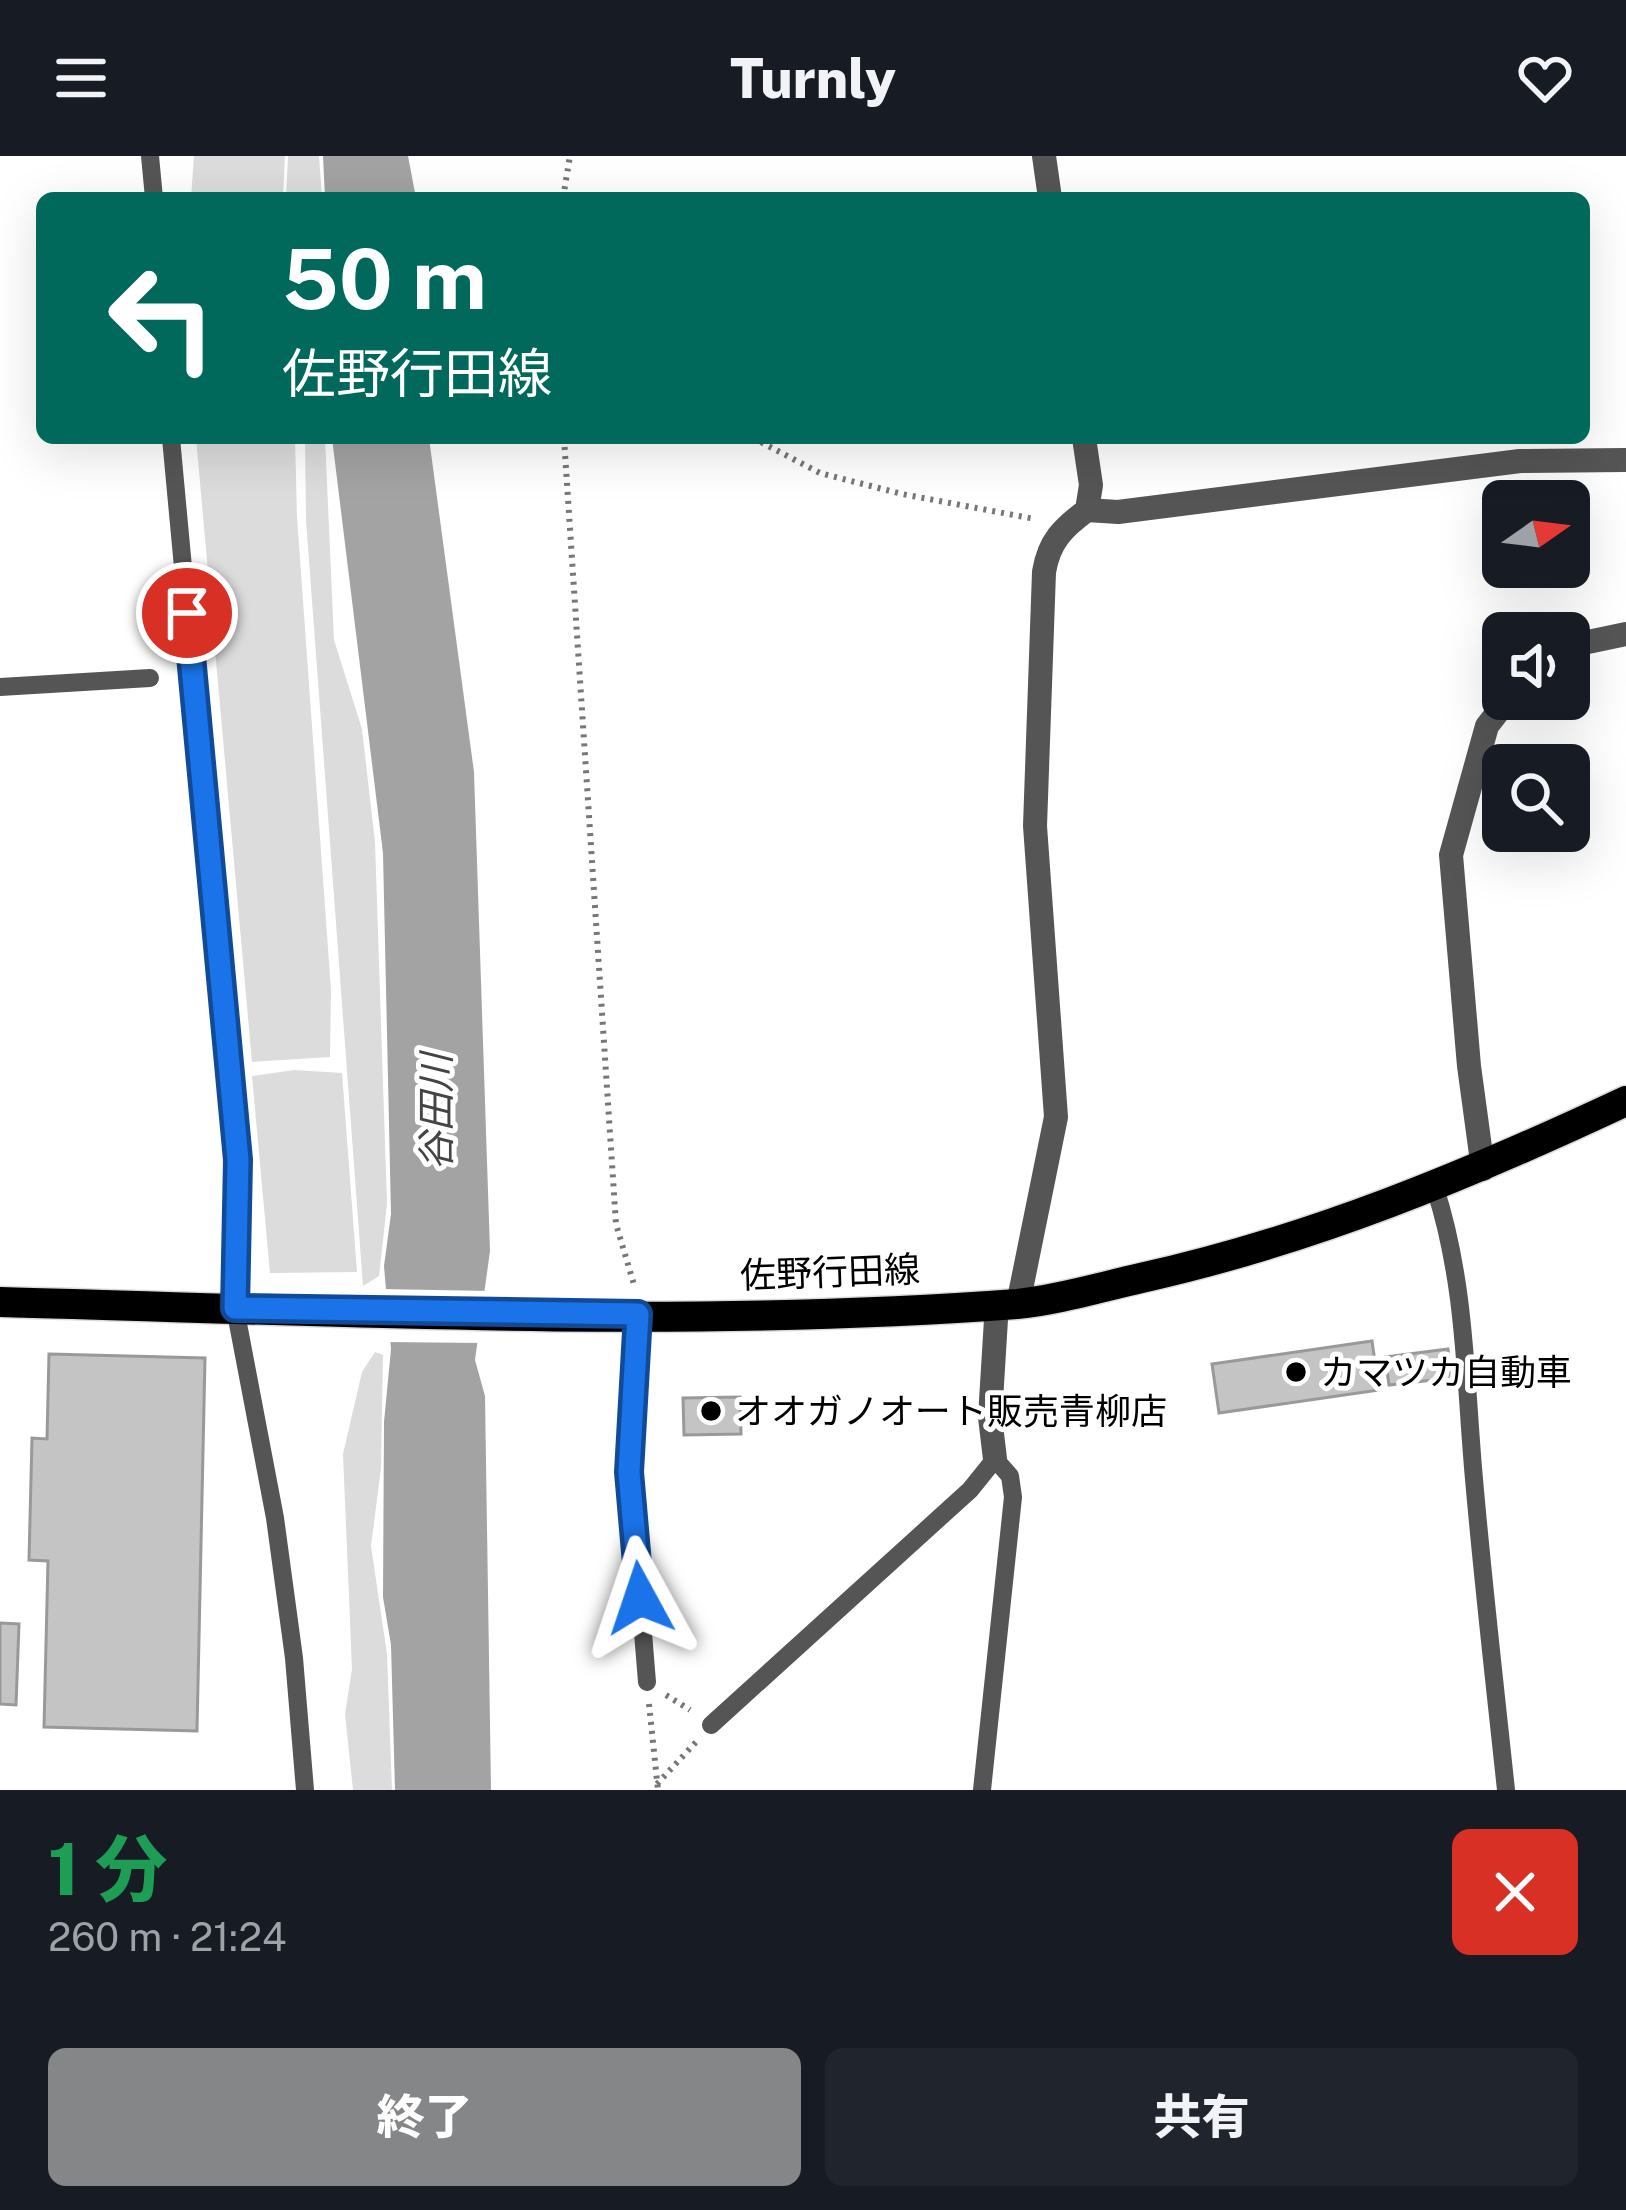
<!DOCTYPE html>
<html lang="ja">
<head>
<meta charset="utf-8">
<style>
	:root { --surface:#171b24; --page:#20242c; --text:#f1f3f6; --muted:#9ea1a6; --accent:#858687 }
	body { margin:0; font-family:"Public Sans","Noto Sans JP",sans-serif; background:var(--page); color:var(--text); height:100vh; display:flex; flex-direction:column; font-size:45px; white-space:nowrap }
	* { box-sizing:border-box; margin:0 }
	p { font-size:39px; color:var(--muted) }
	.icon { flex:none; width:66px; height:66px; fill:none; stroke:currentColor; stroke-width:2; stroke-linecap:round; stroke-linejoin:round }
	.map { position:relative; height:1634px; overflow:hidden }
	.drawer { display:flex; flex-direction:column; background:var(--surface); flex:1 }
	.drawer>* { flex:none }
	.banner { position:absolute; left:36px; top:36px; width:1554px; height:252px; border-radius:18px; box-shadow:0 12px 48px #0002; background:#00695c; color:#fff; overflow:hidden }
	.needle { width:78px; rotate:76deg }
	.fabs { position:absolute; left:1482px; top:324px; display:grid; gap:24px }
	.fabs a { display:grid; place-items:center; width:108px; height:108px; border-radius:18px; background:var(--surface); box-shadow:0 12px 48px #0002; font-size:60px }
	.pin { position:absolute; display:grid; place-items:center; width:102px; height:102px; color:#fff; margin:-51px; border:6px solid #fff; border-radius:50%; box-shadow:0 3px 12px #0007 }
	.me { position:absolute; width:132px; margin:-66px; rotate:355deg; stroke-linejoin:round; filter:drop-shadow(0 0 9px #0008) }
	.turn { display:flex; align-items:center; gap:42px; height:252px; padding:0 48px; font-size:54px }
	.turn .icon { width:156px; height:156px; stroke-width:2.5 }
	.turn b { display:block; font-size:84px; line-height:102px }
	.round { display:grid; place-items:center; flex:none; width:126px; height:126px; border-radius:18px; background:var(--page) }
	.summary { display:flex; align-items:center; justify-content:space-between; height:204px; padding:0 48px }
	h1 { font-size:72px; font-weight:800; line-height:90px; color:#1e9e55 }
	.cta { display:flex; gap:24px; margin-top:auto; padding:24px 48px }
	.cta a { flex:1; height:138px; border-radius:18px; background:var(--accent); color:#fff; font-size:48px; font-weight:800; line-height:138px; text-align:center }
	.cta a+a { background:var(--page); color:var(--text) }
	header { display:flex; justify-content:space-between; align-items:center; height:156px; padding:0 48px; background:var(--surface); font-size:54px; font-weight:800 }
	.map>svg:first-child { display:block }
	.green { fill:#dcdcdc }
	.water { fill:#a3a3a3 }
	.pier { fill:#fff }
	.building { fill:#c4c4c4; stroke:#999; stroke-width:3 }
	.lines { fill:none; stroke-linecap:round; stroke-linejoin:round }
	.primary-casing { stroke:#dbdbdb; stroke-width:33 }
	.path { stroke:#777; stroke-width:6; stroke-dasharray:3 6; stroke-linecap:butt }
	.service { stroke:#555; stroke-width:18 }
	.minor { stroke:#555; stroke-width:24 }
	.primary { stroke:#000; stroke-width:30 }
	.route-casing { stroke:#114b97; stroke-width:30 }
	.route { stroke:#1a73e8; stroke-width:21 }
	.poi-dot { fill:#000; stroke:#fff; stroke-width:4.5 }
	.labels { text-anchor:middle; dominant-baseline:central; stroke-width:10; stroke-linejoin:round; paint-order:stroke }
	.street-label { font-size:36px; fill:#000; stroke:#fff }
	.poi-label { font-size:36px; fill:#000; stroke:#fff; text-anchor:start }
	.water-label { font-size:39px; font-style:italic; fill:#444; stroke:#fff }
</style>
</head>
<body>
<header><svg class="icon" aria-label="menu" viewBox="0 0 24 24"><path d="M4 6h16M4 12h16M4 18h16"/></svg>Turnly<svg class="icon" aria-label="heart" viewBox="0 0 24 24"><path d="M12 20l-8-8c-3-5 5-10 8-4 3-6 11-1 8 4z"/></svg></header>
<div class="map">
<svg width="1626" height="1634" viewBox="0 0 1626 1634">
	<rect width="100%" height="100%" fill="#fff"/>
	<g class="green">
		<path d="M194,0H285L283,42H191Z"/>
		<path d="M288,0H319L322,42H286Z"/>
		<path d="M196,282H295L297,361L331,834L330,901L252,906Z"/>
		<path d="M305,282H325L334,484L362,573L375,686L387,1048L379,1120L363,1130L306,364Z"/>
		<path d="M294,914L342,917L357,1116L270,1117L252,920Z"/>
		<path d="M375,1196L383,1199L381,1312L371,1390L387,1498L392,1634H353L345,1558L352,1513L343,1298L362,1216Z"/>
	</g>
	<g class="water">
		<path d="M323,0H408L416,42H325Z"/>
		<path d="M332,282H429L474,616L490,1095L475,1204L485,1240L491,1634H395L391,1489L383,1441L384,1266L391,1193L384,1110L391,1058L383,697Z"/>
	</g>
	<path class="pier" d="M380,1133L490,1135L483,1187L385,1186Z"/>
	<g class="building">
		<path d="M1372,1185L1379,1234L1219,1257L1212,1208Z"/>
		<path d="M1448,1193L1451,1222L1389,1229L1385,1201Z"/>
		<path d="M49,1198L205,1202L197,1575L44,1571L48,1405L29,1404L32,1282L47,1283Z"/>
		<path d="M740,1241L741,1278L684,1279L683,1242Z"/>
		<path d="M0,1467L19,1468L16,1549L0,1548Z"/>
	</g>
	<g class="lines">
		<g class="primary-casing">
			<path id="primary" d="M0,1146C338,1155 680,1173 1017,1148C1058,1144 1101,1131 1141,1122C1312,1084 1468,1019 1626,945"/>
		</g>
		<g class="path">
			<path d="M563,42L570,0"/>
			<path d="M564,282L616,1068L635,1132"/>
			<path d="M753,282L820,317L902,338L1035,363"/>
			<path d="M666,1539L690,1554"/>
			<path d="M649,1548L658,1634"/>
			<path d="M657,1628L696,1586"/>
		</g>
		<g class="service">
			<path d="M150,0L154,42"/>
			<path d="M171,282L238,1004L235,1152L275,1362L294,1502L305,1634"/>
			<path d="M0,531L150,522"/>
			<path d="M1435,1032C1466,1128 1465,1224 1474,1323C1483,1427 1495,1530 1506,1634"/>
			<path d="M638,1158L630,1316L647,1526"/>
			<path d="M711,1569L970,1334L995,1303L1010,1320L1013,1341L982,1634"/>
		</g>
		<g class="minor">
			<path d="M1044,0L1050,42"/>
			<path d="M1087,354L1118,356L1520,305L1626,304"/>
			<path d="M1569,490L1626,478"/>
			<path d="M1483,1013L1469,910L1451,699L1487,570L1508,543"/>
			<path d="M1018,1148L1056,961L1035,670L1044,416C1049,385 1063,372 1087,354L1091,329L1084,282"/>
			<path d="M995,1303L990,1261L997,1147"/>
		</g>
		<use href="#primary" class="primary"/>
	</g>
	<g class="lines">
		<g class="route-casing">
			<path id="route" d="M187,457L238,1004L235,1152L638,1158L629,1316L640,1442"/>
		</g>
		<use href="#route" class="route"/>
	</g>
	<g class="poi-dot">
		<circle cx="1296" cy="1216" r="12"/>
		<circle cx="711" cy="1255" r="12"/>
	</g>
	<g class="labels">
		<g class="street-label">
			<text transform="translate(830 1116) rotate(-2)">佐野行田線</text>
		</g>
		<g class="poi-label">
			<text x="1320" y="1216">カマツカ自動車</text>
			<text x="735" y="1255">オオガノオート販売青柳店</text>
		</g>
		<g class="water-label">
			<text transform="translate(436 956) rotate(-90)">谷田川</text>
		</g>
	</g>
</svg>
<div class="fabs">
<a><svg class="needle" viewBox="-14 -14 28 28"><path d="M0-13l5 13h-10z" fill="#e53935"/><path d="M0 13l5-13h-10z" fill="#9ea1a6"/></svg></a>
<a><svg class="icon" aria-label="sound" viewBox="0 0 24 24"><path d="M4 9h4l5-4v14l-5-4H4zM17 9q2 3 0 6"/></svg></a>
<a><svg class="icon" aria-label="search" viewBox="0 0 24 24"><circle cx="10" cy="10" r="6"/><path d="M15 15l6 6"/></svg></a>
</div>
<div class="pin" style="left:187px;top:457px;background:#d93025"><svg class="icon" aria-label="arrive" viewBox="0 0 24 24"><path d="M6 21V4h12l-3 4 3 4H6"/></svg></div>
<svg class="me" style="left:640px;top:1442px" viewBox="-20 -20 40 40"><path d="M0-17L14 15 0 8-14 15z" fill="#1a73e8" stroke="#fff" stroke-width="4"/></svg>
<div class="banner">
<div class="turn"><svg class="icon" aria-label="left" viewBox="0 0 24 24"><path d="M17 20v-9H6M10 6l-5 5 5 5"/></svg><div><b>50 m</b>佐野行田線</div></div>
</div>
</div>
<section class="drawer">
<div class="summary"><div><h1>1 分</h1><p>260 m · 21:24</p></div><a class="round" style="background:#d93025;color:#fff"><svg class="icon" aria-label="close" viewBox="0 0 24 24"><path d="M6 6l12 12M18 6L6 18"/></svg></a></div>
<div class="cta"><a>終了</a><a>共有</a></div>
</section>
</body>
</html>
